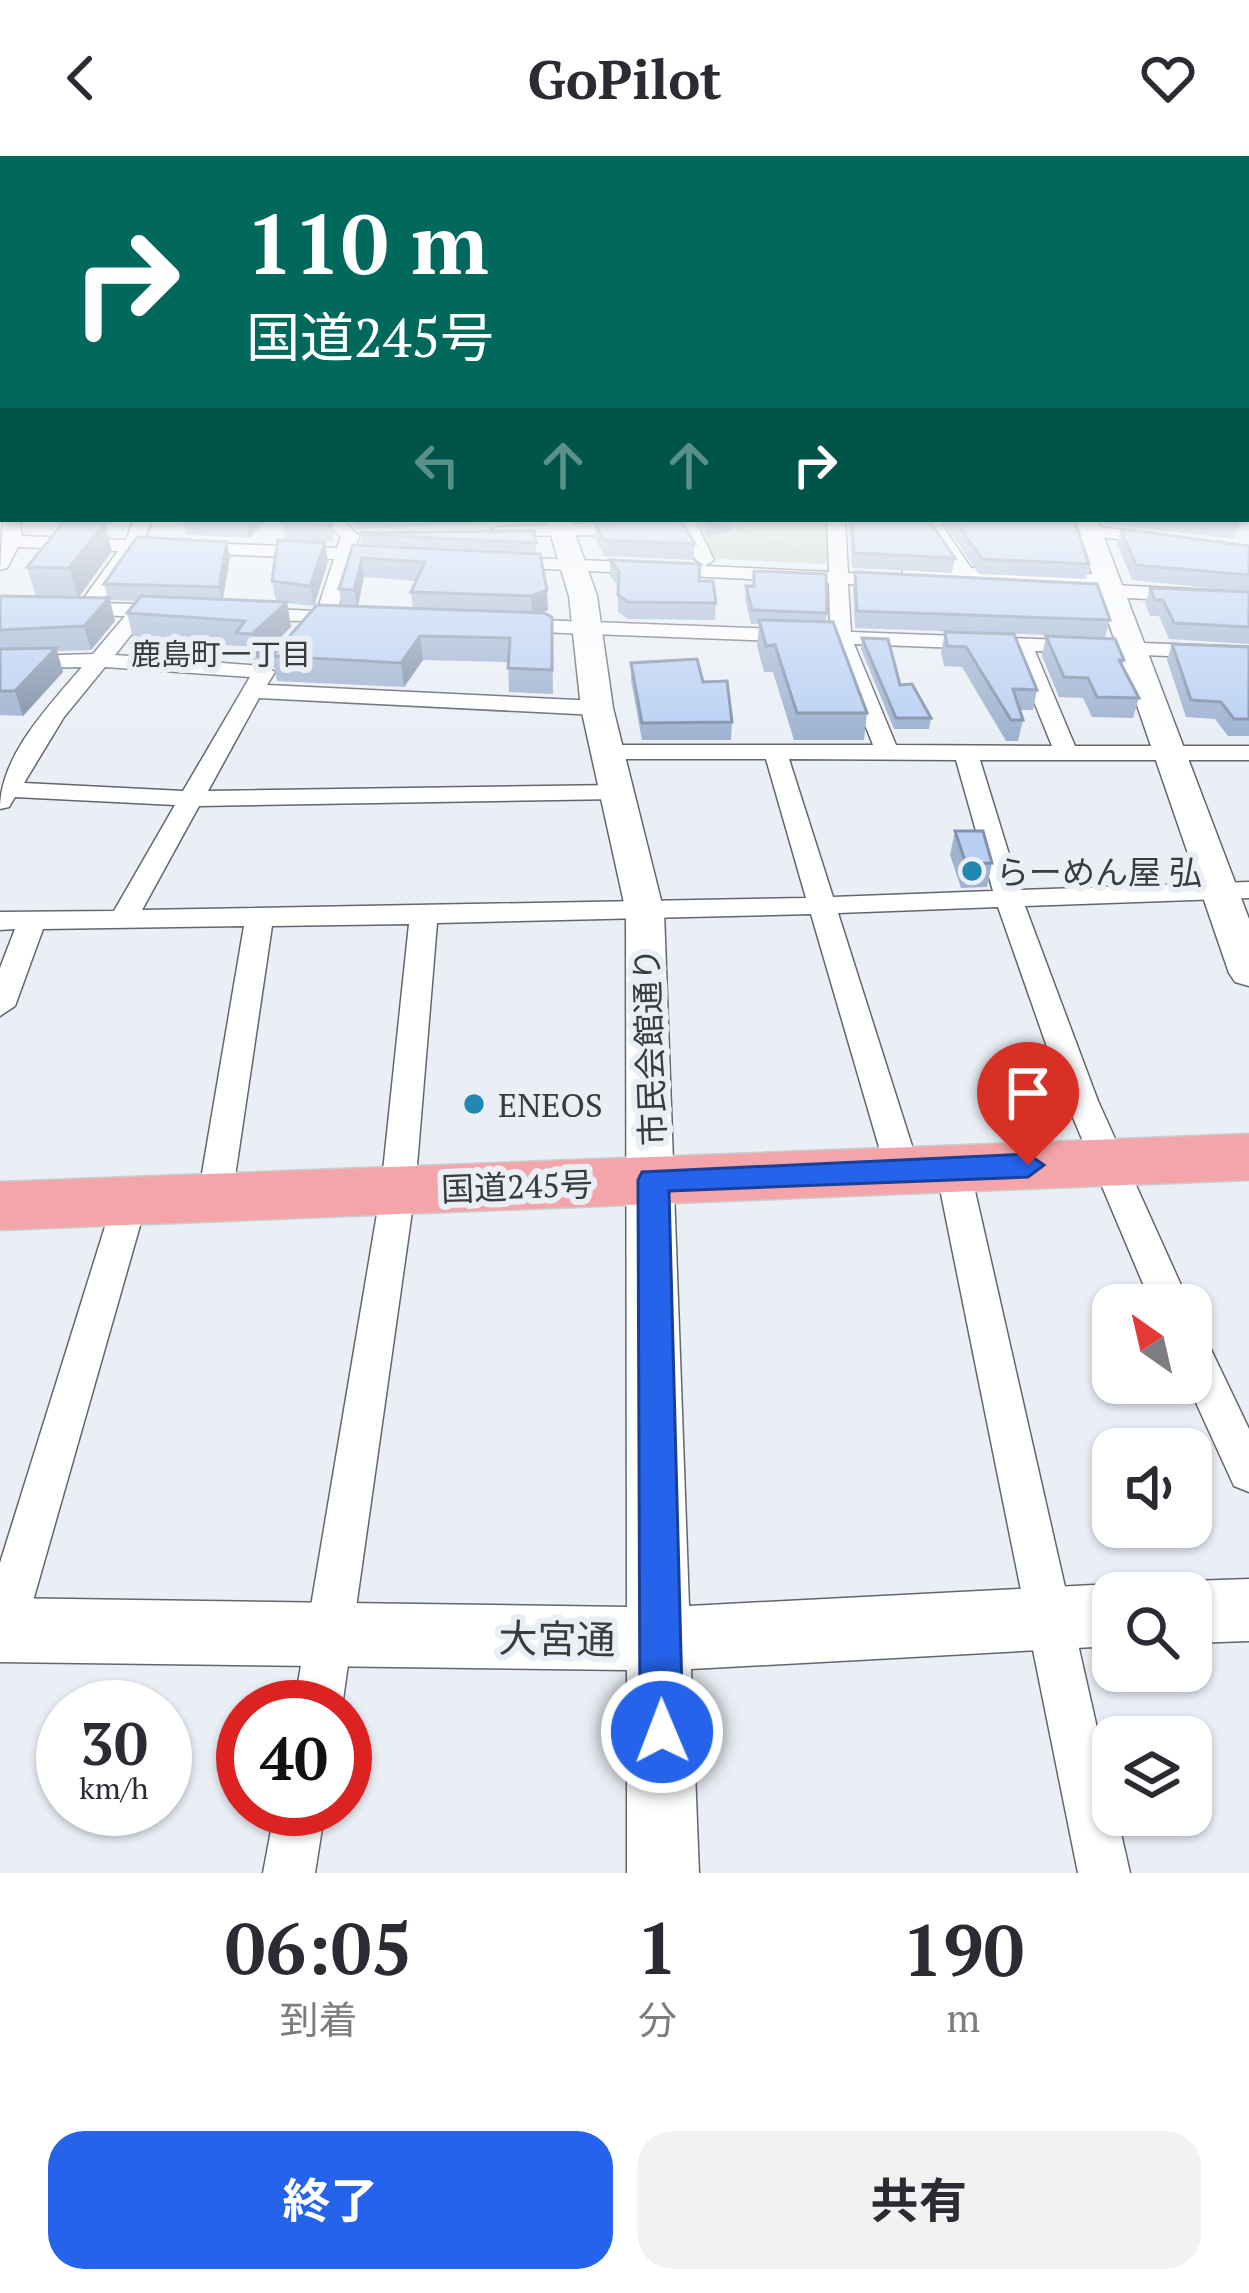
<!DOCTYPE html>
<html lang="ja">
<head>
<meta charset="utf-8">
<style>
	:root { --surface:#fff; --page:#f2f2f3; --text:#2b2b33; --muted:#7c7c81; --accent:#2563eb }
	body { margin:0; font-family:"PT Serif","Noto Sans JP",serif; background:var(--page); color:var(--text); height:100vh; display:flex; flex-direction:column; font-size:45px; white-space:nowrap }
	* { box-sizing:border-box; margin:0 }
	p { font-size:39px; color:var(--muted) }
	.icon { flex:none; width:66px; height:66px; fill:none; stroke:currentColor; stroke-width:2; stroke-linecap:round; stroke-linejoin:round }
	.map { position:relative; height:1717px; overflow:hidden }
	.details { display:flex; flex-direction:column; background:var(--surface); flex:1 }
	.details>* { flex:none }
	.guide { position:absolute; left:0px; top:0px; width:1251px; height:366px; box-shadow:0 3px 9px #0004; background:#00695c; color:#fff; overflow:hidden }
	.needle { width:78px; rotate:326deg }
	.fabs { position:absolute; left:1092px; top:1128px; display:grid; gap:24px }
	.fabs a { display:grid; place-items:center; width:120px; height:120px; border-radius:24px; background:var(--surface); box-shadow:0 3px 9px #0004; font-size:60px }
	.speed { position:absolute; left:36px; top:1524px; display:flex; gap:24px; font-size:60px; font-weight:700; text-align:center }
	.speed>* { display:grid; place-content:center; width:156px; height:156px; border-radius:50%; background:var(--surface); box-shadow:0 3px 9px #0004; line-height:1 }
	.speed small { font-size:30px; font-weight:400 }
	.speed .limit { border:18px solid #d22; background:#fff; color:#111 }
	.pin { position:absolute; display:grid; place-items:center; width:102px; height:102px; color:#fff; margin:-123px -51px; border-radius:50% 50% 50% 0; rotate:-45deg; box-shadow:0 0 12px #0007 }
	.pin .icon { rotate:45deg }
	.me { position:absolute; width:132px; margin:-66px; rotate:359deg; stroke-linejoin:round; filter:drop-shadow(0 0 9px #0008) }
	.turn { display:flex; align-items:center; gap:42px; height:252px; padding:0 48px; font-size:54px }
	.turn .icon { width:156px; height:156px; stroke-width:2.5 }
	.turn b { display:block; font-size:84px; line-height:102px }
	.lanes { display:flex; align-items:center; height:114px; padding:0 48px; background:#0003; justify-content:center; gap:60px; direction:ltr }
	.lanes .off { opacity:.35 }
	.eta { display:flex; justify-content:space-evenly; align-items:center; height:204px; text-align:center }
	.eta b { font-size:72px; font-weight:700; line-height:84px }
	.primary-button { display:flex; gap:24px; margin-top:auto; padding:24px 48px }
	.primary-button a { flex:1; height:138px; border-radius:36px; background:var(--accent); color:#fff; font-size:48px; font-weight:700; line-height:138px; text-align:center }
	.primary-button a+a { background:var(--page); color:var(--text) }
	header { display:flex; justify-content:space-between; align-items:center; height:156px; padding:0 48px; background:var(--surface); font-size:54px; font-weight:700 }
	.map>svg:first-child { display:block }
	.green { fill:#bdccb5 }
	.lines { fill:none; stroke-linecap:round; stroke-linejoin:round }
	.street-casing { stroke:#62666d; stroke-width:3 }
	.secondary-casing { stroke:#62666d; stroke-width:3 }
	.highway-casing { stroke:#cccccd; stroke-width:3 }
	.path { stroke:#afb3b9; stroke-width:3; stroke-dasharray:4.5 4.5; stroke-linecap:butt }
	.street { fill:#fff; fill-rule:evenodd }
	.secondary { fill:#fff; fill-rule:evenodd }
	.highway { fill:#f4a5aa; fill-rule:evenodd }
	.wall { fill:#9fb3d1; fill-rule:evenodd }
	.shaded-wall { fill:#8292aa }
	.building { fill:#b9d0f3; stroke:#8292aa; stroke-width:3 }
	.route { fill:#2563eb; stroke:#184099; stroke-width:3 }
	.poi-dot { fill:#2189b1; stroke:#eaeff6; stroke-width:4.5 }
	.labels { text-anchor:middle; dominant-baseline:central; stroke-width:12; stroke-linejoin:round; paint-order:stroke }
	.far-neighbourhood-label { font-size:30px; fill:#393b3e; stroke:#eaeff6 }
	.poi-label { font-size:33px; fill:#393b3e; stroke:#eaeff6; text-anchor:start }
	.street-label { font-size:33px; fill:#393b3e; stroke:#eaeff6 }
	.near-street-label { font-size:39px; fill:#393b3e; stroke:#eaeff6 }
</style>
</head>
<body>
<header><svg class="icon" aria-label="back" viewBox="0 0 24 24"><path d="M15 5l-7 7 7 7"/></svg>GoPilot<svg class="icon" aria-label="heart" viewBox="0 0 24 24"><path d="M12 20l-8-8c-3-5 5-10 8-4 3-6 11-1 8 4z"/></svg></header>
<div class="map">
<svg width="1249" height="1717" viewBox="0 0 1249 1717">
	<rect width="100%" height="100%" fill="#eaeff6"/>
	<path class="green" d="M827,363L828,406L821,408L720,403L711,400L693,364Z"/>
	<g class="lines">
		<g class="street-casing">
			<g id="street">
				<path d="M3,360L19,363L22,380L126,384L134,363H152L144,385L337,392L341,381L322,363H342L359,380L355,392L386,393L395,399L386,405L352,403L337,456L351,458V466L248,464L238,458L248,452L317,455L334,403L137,395L101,447L170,449L180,455L170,461L146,460L115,499L264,510L275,516L267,529L597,545L608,552L597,559L259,542L208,635L619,629L631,636L619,643L199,650L142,754L806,742L766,603H609L597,596L609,589H873L833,487L512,475L502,469L512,463L830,475L829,427L506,411L497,405L499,401L704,409L696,404L679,369L619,379L492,380L489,376L498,371L694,363L714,404L705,410L829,416L827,363H845L848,417L895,419L905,425L895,431L848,428L851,476L1249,491V503L1035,495L1075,590H1249V604H980L1020,734L1249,726V742L1025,750L1098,945L1190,1149H1152L1066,945L998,751L838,757L920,1015L915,1024H891L886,1015L811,758L437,767L415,1034L342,1551H294L381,1034L409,768L272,770L232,1041L227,1050L215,1054L203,1050L198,1041L244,770L43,773L15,850L0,860V812L15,773L0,774V756L114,755L175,649L15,641L9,651L0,653C0,600 48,551 82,511L0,513V501L93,498L125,460L0,456V444L81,446L118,395L18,391L7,412L0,414ZM854,488L1013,494L1052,590L896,589ZM105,511L250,521L183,635L24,627L64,561ZM789,603L956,604L993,735L833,741Z"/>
				<path d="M920,363H938L971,412L1108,419L1118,425L1113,429L1249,436V448L1087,440L1077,434L1082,429L903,418V410L951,411Z"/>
				<path d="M1089,370L1160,378L1169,383L1160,388L1083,379L1080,375Z"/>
				<path d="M953,1000L965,1004L970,1013L1130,1717H1078L936,1013L941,1004Z"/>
				<path d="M130,1032L142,1036L147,1045L23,1480L16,1496L0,1503V1407L113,1045L118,1036Z"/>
				<path d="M1191,1177L1205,1181L1249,1273V1336L1234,1330L1187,1227Z"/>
				<path d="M275,1653H325L315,1717H263Z"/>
			</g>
		</g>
		<g class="secondary-casing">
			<g id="secondary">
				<path d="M546,363H570L597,440L613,552L664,756L689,1450L1113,1428L1135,1437H1113V1490L691,1513L699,1717H627V1514L0,1506V1442L627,1451L626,756L581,552L569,440Z"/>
				<path d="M1073,363H1097L1249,763V830L1235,826L1229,817Z"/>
				<path d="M1249,1423V1485L1191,1487V1437L1169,1434L1191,1425Z"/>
			</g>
		</g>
		<g class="highway-casing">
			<path id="highway" d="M1249,978V1024L0,1074V1026Z"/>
		</g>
		<path class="path" d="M750,363L735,372L808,398"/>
		<use href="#street" class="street"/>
		<use href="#secondary" class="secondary"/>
		<use href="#highway" class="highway"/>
	</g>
	<g class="wall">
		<path d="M182,363H267L249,382L186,379Z"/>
		<path d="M347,363H531V364L360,373Z"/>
		<path d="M697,363H733L732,375L707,380Z"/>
		<path d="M849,363H928L955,402L952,417L852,412Z"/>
		<path d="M941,363H1074L1089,408L1086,423L979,418Z"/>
		<path d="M1106,363H1237L1239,366L1234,383L1108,368Z"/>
		<path d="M282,367L332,369L334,386L285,384Z"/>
		<path d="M595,368L695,388L694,404L604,400L596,384Z"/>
		<path d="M1121,373L1249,390V436L1132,424L1117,388Z"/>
		<path d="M534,375L536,396L361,388L360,377Z"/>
		<path d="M325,387L328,406L314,450L287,447L291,471L257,504L242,503L239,490L133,483L127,457L137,445L110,444L115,465L91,494L57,495L63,516L23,560L0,559V440H36L27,411L112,395L79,441L108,442L104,428L230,401L223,443L276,445L272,425Z"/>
		<path d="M353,389L540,398L548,454L538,457L552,461L553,538L509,536L508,506L423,504L404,531L277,525L272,500L342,450L339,433ZM364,421L416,425L411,436L413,453L358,450Z"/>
		<path d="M610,404L699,425L716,447L715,464L628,463L618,456V431L610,420Z"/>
		<path d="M855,416L1110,464L1105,481L855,472L853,433Z"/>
		<path d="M746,430L827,457L826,466L867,557L864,584H794L773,516H764L757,490L759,468H751L745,443Z"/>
		<path d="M1150,432L1249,436V488L1169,483L1159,460H1150L1145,447Z"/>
		<path d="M945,476L1037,534L1033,554H1020L1023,564L1018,585H1006L962,511L944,510L941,496Z"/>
		<path d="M1046,480L1124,504L1122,510L1139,542L1133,562L1092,561L1083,542L1059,541L1042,500Z"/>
		<path d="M862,482L900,529L931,562L929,573H894L861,493Z"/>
		<path d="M1172,488L1249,491V580H1228L1215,563L1186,561L1167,504Z"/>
		<path d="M631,507L703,526L732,566L731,584H642L631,524Z"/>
		<path d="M955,675L992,707L987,731L961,732L950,699Z"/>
	</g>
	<g class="shaded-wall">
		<path d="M248,363H267L249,382L246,365Z"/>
		<path d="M708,363H733L732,375L707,380Z"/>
		<path d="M105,367L112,395L78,442L69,412Z"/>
		<path d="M227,386L230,401L222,447L219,431Z"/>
		<path d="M325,387L328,406L314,450L310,430Z"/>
		<path d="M362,402L364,421L357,453L354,434Z"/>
		<path d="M547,434L548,454L532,460L531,440Z"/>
		<path d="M109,442L115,465L91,494L84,470Z"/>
		<path d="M287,446L291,471L257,504L252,478Z"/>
		<path d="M420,480L423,504L404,531L401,507Z"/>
		<path d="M56,492L63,516L23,560L15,535Z"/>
	</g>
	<g class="building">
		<path d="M282,363H327L332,369L282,367Z"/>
		<path d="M638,363H680L695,388L604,384L595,368Z"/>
		<path d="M852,363H928L955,402L854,397Z"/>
		<path d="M954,363H1074L1089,408L982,403Z"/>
		<path d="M63,367H105L69,412L27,411Z"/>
		<path d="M1121,373L1249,390V419L1136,409Z"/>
		<path d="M534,375L536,387L360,378V377Z"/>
		<path d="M137,381L227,386L219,431L104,428Z"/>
		<path d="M278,384L325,387L310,430L272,425Z"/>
		<path d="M353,389L540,398L547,434L531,440L411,436L425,406L362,402L354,434L339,433Z"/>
		<path d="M610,404L700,408L699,425H713L716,447L628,446L618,439L619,416Z"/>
		<path d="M754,415L826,418L827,457L752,454L746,430H754Z"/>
		<path d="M855,416L1097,428L1110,464L857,455Z"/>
		<path d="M1150,432L1249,436V471L1174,467L1163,444H1155Z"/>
		<path d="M0,440L109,442L84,470L0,474Z"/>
		<path d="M141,440L287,446L252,478L236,477L245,465L127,457Z"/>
		<path d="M317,449L544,457L552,461V514L508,512L510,482L420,480L401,507L272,500Z"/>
		<path d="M759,464L833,466L867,557H797L775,489L766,490Z"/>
		<path d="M945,476L1014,478L1037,534L1013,533L1023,564H1011L966,491L947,490Z"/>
		<path d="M1046,480L1115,483L1124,504H1119L1139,542L1097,541L1088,522L1064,521Z"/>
		<path d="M862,482L888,483L900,529L912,528L931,562H896Z"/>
		<path d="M1172,488L1249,491V563H1234L1221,546L1191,544Z"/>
		<path d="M56,492L15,535H0V493Z"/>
		<path d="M697,503L703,526L727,525L732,566L642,567L631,507Z"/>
		<path d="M955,675H983L992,707L966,708Z"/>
	</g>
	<linearGradient id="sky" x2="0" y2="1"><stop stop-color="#81afda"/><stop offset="0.59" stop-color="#f6f8fb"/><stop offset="1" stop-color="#f6f8fb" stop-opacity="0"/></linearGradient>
	<rect width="1249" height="582" fill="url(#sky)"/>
	<path class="route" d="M1028,998L1044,1009L1028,1021L669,1035L683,1576L677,1592L662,1598L646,1592L640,1576L638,1024L642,1016Z"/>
	<g class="poi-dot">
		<circle cx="972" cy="715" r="12"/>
		<circle cx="474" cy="948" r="12"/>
	</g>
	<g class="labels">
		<g class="far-neighbourhood-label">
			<text x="221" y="498">鹿島町一丁目</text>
		</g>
		<g class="poi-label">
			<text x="996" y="715">らーめん屋 弘</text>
			<text x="498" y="948">ENEOS</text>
		</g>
		<g class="street-label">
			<text transform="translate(649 891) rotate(-92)">市民会館通り</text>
			<text transform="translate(517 1030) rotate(-2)">国道245号</text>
		</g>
		<g class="near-street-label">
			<text transform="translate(557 1482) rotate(1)">大宮通</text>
		</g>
	</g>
</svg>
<div class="fabs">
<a><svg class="needle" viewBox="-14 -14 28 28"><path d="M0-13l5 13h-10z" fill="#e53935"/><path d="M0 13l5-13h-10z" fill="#7c7c81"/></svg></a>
<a><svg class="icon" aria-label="sound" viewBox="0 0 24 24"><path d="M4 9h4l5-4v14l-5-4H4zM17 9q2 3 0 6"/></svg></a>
<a><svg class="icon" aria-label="search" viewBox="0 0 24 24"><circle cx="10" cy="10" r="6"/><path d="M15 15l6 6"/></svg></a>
<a><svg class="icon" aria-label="layers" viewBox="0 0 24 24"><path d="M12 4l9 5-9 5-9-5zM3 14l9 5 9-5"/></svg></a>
</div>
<div class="speed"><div>30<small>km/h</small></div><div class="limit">40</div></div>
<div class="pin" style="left:1028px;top:1009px;background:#d93025"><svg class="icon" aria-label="arrive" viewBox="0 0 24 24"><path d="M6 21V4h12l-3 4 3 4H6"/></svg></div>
<svg class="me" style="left:662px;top:1576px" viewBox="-20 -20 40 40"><circle r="17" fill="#2563eb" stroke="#fff" stroke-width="3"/><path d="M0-11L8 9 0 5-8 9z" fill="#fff"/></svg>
<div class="guide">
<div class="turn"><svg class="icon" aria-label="right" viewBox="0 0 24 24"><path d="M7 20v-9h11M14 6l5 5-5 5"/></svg><div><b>110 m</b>国道245号</div></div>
<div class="lanes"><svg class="icon off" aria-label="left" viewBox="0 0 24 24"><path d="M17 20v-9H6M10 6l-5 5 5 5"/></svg><svg class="icon off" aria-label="ahead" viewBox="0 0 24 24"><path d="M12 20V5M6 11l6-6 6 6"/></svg><svg class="icon off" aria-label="ahead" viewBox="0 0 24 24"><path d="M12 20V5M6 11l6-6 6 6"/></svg><svg class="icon" aria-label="right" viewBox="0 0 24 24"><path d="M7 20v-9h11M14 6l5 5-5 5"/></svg></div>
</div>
</div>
<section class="details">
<div class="eta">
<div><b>06:05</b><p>到着</p></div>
<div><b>1</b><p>分</p></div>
<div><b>190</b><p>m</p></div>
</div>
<div class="primary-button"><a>終了</a><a>共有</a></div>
</section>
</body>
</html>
